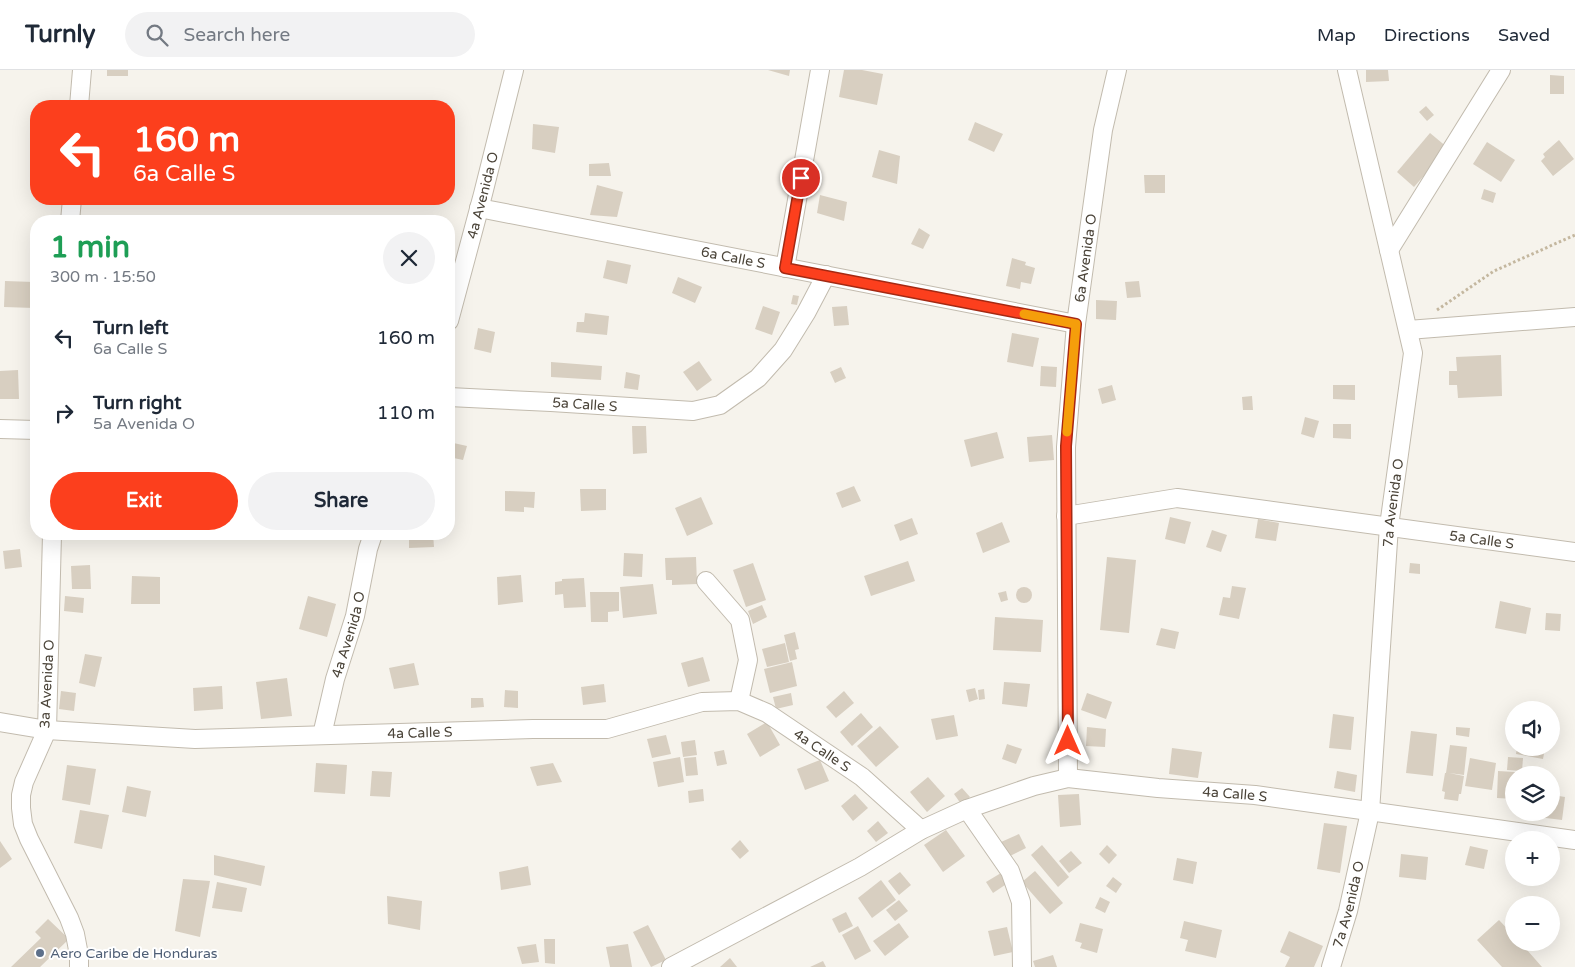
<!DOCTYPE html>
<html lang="en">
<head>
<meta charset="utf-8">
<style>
	:root { --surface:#fff; --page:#f2f2f3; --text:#1f2937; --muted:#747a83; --line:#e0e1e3; --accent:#fc3f1d }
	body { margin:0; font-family:"Varela Round",sans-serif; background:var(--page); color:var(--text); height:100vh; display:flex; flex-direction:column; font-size:19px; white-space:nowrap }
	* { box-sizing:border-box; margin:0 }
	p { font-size:16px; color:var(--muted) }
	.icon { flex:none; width:28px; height:28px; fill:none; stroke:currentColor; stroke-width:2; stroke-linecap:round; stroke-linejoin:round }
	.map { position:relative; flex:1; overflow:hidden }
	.panel { position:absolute; left:30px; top:145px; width:425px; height:325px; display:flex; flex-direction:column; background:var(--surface); border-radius:20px; box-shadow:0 5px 20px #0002 }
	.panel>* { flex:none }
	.hud { position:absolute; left:30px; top:30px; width:425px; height:105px; border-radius:20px; box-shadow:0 5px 20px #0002; background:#fc3f1d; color:#fff; overflow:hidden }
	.tools { position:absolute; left:1505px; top:631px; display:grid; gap:10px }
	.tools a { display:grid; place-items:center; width:55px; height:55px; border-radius:50%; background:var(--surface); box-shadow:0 5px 20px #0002; font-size:25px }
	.pin { position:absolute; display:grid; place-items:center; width:42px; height:42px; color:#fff; margin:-21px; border:2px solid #fff; border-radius:50%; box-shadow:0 1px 5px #0007 }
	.me { position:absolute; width:55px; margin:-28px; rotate:0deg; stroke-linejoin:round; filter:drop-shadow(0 0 4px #0008) }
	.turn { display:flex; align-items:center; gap:18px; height:105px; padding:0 20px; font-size:22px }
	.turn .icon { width:65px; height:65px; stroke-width:2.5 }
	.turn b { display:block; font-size:35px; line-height:42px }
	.round { display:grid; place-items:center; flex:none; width:52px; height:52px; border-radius:26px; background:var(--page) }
	.headline { display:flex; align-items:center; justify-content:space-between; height:85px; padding:0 20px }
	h1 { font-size:30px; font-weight:700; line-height:38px; color:#1e9e55 }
	.primary-button { display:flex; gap:10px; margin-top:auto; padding:10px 20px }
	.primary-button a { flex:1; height:58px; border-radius:30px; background:var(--accent); color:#fff; font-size:20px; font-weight:700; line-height:58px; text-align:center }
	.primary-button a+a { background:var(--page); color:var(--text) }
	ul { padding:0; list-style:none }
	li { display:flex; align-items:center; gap:15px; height:75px; padding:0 20px }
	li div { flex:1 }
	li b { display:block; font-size:19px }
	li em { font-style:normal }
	header { display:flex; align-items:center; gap:30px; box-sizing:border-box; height:70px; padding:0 25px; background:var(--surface); border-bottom:1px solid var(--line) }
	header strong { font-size:24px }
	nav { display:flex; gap:28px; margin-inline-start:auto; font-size:18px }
	.search { width:350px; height:45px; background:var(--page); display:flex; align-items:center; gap:12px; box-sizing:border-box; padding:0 18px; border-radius:28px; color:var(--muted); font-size:19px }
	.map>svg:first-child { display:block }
	.building { fill:#d8cfc1 }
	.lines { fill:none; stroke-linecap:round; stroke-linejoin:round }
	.minor-casing { stroke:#c2bbae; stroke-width:20 }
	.path { stroke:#c4b79f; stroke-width:3; stroke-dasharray:2.5 2.5; stroke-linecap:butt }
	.minor { stroke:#fff; stroke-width:18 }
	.route-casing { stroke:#a42913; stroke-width:12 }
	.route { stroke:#fc3f1d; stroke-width:9 }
	.slow { stroke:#f59e0b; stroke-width:9 }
	.service-dot { fill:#5c6f8a; stroke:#fff; stroke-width:2 }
	.labels { text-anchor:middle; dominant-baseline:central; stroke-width:4; stroke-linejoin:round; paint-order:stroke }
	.street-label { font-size:14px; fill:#4b4439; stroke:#fff }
	.service-label { font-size:14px; fill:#4e5e75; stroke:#fff; text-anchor:start }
</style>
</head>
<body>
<header>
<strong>Turnly</strong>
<div class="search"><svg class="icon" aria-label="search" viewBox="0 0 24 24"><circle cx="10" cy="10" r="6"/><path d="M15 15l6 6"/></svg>Search here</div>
<nav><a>Map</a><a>Directions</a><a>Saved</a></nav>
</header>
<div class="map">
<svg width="1575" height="897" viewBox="0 0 1575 897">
	<rect width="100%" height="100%" fill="#f6f3ec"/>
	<g class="building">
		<rect x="107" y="0" width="21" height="6"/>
		<path d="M768,0H790L789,6Z"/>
		<path d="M844,0H862L883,4L877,35L839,27Z"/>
		<path d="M1366,0H1388L1389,11L1366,12Z"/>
		<path d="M1550,5L1564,6V24H1550Z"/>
		<path d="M1426,36L1434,45L1427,51L1419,42Z"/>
		<path d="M975,52L1003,64L994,82L968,70Z"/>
		<path d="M533,54L559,57L555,83L532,79Z"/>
		<path d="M1430,63L1448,78L1414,117L1397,102Z"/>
		<path d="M1559,70L1574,89L1553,106L1541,91L1545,87L1543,84Z"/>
		<path d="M1487,72L1515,90L1501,112L1473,94Z"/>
		<path d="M879,80L900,86L897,114L872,107Z"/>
		<path d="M609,93L611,106H589V94Z"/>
		<path d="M1144,105H1165V123H1145Z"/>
		<path d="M597,115L623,122L617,147L590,145Z"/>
		<path d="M1484,119L1496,123L1493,133L1481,129Z"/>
		<path d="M820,125L847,132L844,151L817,143Z"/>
		<path d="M919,158L930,165L923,179L911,174Z"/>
		<path d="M1012,188L1026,192L1025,195L1035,198L1031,214L1021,212L1020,219L1006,216Z"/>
		<path d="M607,190L631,195L627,214L603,208Z"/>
		<path d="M678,207L702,217L695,233L672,223Z"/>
		<path d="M5,211L34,212V238L4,237Z"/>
		<path d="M1139,211L1141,227L1127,228L1125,212Z"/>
		<path d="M793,225L799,226L797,235L791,234Z"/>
		<path d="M1096,230L1117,231L1116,250L1096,249Z"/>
		<path d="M763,236L780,242L772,265L755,259Z"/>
		<path d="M847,236L849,255L834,256L832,237Z"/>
		<path d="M585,243L609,246L607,265L576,262L577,252H584Z"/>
		<path d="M478,258L495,262L491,283L474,279Z"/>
		<path d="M1012,263L1039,268L1033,297L1007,292Z"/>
		<path d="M1501,285L1502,326L1458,328L1457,315H1449V301H1457L1456,287Z"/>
		<path d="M699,291L712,310L697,321L683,302Z"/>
		<path d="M551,292L602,296L601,310L551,307Z"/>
		<path d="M1041,296L1057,297L1056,317L1040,316Z"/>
		<path d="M841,297L846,308L835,313L830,302Z"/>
		<path d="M18,300L19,329H0V301Z"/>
		<path d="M626,302L640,305L638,320L624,318Z"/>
		<path d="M1112,315L1116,330L1102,334L1098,319Z"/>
		<path d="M1333,315H1355V330L1333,329Z"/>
		<path d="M1252,326L1253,340H1243L1242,327Z"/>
		<path d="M1305,347L1319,351L1314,368L1301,364Z"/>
		<path d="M1333,354H1351V369L1333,368Z"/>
		<path d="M632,356H646L647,383L633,384Z"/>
		<path d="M997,362L1004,388L971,397L964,370Z"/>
		<path d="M1052,365L1054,390L1029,392L1027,367Z"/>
		<path d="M449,372L467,376L463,390L449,387Z"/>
		<path d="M854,416L861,431L842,438L836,423Z"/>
		<path d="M580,419H606V440L581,441Z"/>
		<path d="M505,421L535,422L534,438L524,437V442L505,441Z"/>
		<path d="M701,427L713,454L687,466L675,438Z"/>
		<path d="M1170,447L1191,452L1185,474L1165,469Z"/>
		<path d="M912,448L918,464L900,471L894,455Z"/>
		<path d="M1258,449L1279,453L1276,471L1255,468Z"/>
		<path d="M1002,452L1010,472L983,483L976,463Z"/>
		<path d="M1212,460L1227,465L1221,482L1206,477Z"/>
		<path d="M409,464H433L434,477L409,478Z"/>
		<path d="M20,479L22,497L5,499L3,481Z"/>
		<path d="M624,483L643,484L642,507L623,506Z"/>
		<path d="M696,487L697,514L672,515V510H666L665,488Z"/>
		<path d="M1107,487L1136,490L1129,563L1100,560Z"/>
		<path d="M908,491L915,511L871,526L864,506Z"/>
		<path d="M753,493L766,530L746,537L733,500Z"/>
		<path d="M1410,493L1420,494V504L1409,503Z"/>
		<path d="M90,495L91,519H72L71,496Z"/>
		<path d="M521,505L523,532L498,535L497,507Z"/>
		<path d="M132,506L160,507V534H131Z"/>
		<path d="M584,508L586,537L564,538L563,524L555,525V512L562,511V509Z"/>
		<path d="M653,514L657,544L623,548L620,517Z"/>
		<path d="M1232,516L1246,518L1239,549L1219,545L1223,527L1230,528Z"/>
		<circle cx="1024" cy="525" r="8"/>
		<path d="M1006,521L1008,530L1001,532L998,523Z"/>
		<path d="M590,522H619V541L608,542V552H591Z"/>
		<path d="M65,526L84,528L83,543L64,541Z"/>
		<path d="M308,526L336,534L327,567L299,559Z"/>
		<path d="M1500,531L1531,538L1526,564L1495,558Z"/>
		<path d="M762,535L767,547L753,554L748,541Z"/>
		<path d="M1546,543L1561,544L1560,561L1545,560Z"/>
		<path d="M995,547L1043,550L1041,582L993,580Z"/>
		<path d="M1161,558L1179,562L1175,579L1156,575Z"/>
		<path d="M795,562L799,579L795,580L797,589L790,591L784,565Z"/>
		<path d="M785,573L789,592L767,597L762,579Z"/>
		<path d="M85,584L102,587L95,617L79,613Z"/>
		<path d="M703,587L710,611L688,617L681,593Z"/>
		<path d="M792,592L797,616L770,623L764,599Z"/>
		<path d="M414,593L419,615L394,619L389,598Z"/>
		<path d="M287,608L292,646L261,649L256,612Z"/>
		<path d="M1004,612L1030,614L1027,637L1002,634Z"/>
		<path d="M604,614L606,632L583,635L581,617Z"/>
		<path d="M222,616L223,639L194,641L193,618Z"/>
		<path d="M975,618L978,629L969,632L966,620Z"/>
		<path d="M984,619L985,629L979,630L978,620Z"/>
		<path d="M505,620L518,621V638L504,637Z"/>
		<path d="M61,621L76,623L74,641L59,639Z"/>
		<path d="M844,621L854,633L836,648L826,637Z"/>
		<path d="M791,623L793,635L776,639L773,627Z"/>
		<path d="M1087,623L1112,632L1106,649L1081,640Z"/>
		<path d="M471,628H483L484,637L471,638Z"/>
		<path d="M861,643L873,657L852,676L840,662Z"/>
		<path d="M1333,644L1354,647L1351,680L1329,678Z"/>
		<path d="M954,645L958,666L936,670L931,649Z"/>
		<path d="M767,652L780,675L760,687L747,664Z"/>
		<path d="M880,656L899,677L876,697L857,676Z"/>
		<path d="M1087,657L1106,659L1105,677L1086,676Z"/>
		<path d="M1456,657L1470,658L1469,667L1456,665Z"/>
		<path d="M1411,661L1437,664L1433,706L1406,703Z"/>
		<path d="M666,665L671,684L652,688L647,669Z"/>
		<path d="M695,670L697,685L683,687L681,672Z"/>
		<path d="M1007,674L1022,679L1016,694L1002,689Z"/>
		<path d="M1450,675L1467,677L1464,705L1449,703L1464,706L1461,724H1459L1458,731L1444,729L1445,722L1442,721L1445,703H1446Z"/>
		<path d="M1172,678L1202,682L1198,708L1169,704Z"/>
		<path d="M1517,678H1545L1543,689L1516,684Z"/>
		<path d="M724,680L727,694L717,696L714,682Z"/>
		<path d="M680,687L684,712L658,717L653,692Z"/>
		<path d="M696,687L698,705L686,706L684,688Z"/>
		<path d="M1508,687L1523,688L1522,701L1507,700Z"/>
		<path d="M1470,688L1496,693L1492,720L1465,716Z"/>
		<path d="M820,690L829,711L805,720L797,699Z"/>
		<path d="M316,693L347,695L345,724L314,722Z"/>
		<path d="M553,693L562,712L537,716L530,697Z"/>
		<path d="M67,695L96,699L90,735L62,730Z"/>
		<path d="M372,701L392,702L390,727L370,726Z"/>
		<path d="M1337,701L1357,705L1355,722L1334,718Z"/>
		<path d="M1498,701L1515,702V705H1514V729L1497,728Z"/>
		<path d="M928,707L945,726L927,742L910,722Z"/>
		<path d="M1551,709H1555L1553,725L1565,727L1562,750L1530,746V742H1551Z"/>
		<path d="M127,716L151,721L146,747L122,742Z"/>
		<path d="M962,718L970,727L961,734L954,724Z"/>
		<path d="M703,719L704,731L689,733L688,721Z"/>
		<path d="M855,724L868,738L853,751L841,736Z"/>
		<path d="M1079,724L1081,755L1060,757L1058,725Z"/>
		<path d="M80,740L109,745L102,779L74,773Z"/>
		<path d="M878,751L888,763L876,772L867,761Z"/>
		<path d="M1324,753L1347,756L1340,803L1317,799Z"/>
		<path d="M946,760L965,786L943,802L924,775Z"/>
		<path d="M1019,764L1026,778L1008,787L1001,772Z"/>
		<path d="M740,770L749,781L740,789L731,779Z"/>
		<path d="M0,771L12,789L0,798Z"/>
		<path d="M1042,775L1069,807L1058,817L1031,785Z"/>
		<path d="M1107,775L1117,785L1109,794L1099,784Z"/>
		<path d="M1470,776L1488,780L1484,799L1465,795Z"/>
		<path d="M1071,781L1082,793L1069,803L1059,791Z"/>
		<path d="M1401,784L1428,787L1426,810L1399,807Z"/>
		<path d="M214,785L265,796L261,816L214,805Z"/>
		<path d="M1177,788L1197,792L1193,814L1173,810Z"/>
		<path d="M528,796L531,815L501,820L499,802Z"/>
		<path d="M1035,801L1063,833L1050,844L1022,812Z"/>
		<path d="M900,802L911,815L899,825L888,811Z"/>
		<path d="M1001,803L1008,813L993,823L986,812Z"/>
		<path d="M1113,807L1122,814L1116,823L1106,816Z"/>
		<path d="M183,809L210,811L200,867L175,861Z"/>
		<path d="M881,810L896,830L872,848L858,828Z"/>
		<path d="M217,812L247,818L242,842L212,838Z"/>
		<path d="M387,826L422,831L420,860L388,854Z"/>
		<path d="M1100,827L1110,832L1105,843L1095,838Z"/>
		<path d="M899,830L908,841L895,851L886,840Z"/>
		<path d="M846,842L853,856L839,863L832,849Z"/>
		<path d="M48,849L69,869L40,897H11L41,868L35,862Z"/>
		<path d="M1499,850L1514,866V872H1520L1542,897H1502L1477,870Z"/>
		<path d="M1184,851L1222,860L1216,888L1185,881L1188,870L1180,868Z"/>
		<path d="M899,853L909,867L885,886L873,871Z"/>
		<path d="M1080,853L1103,859L1097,883L1080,878L1082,873L1075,871Z"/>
		<path d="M648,855L666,890L651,897L633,862Z"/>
		<path d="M858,856L871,881L855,890L842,865Z"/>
		<path d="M1007,857L1013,882L994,886L988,861Z"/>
		<path d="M1289,861L1323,876L1314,897H1285L1290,887L1280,882Z"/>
		<path d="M544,869H555V894L545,893Z"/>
		<path d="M536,874L539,892L522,894L517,877Z"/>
		<path d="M628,874L632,897H610L606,877Z"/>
		<path d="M1053,885L1057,897H1035L1033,891Z"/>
		<path d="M730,888L737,897H720Z"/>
		<path d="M823,891L826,897H810Z"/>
	</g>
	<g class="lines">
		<g class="minor-casing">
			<g id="minor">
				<path d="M79,36L82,0"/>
				<path id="s1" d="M479,138L1076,254"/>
				<path d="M70,151L72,129"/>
				<path d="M1389,180L1501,0"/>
				<path d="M785,198L820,0"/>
				<path id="s2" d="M449,251L483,124L514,0"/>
				<path d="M1408,260L1575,247"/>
				<path id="s3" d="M449,327L551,332L693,341L720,335L758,308L783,280L806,243L826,205"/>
				<path d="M0,359L36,360"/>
				<path id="s4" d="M1066,446L1177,428L1575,482"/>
				<path d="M52,464L47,660L24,712L21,725V738L23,754L29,769L69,848L75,864L79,885V897"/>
				<path d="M706,511L740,550L748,590L739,631"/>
				<path id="s5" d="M0,652L47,660L195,669L533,659H607L702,632L739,631L767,643L862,707L921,760"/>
				<path id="s6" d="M322,665L335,609L355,546L368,479L373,464"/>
				<path id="s7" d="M1068,708L1066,377L1076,254L1103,60L1117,0"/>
				<path d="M967,739L1010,801L1021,832L1022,897"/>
				<path id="s8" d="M671,897L860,797L921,760L967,739L1034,716L1068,708L1158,718L1255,725L1575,770"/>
				<path id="s9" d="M1331,897L1348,841L1370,742L1389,456L1413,283L1347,0"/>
			</g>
		</g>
		<path class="path" d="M1437,240L1494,201L1575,165"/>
		<use href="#minor" class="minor"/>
	</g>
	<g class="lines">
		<g class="route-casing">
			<path id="route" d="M801,108L785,198L1076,254L1066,376L1068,671"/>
		</g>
		<use href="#route" class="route"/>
		<path class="slow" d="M1024,244L1076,254L1067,362"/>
	</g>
	<circle class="service-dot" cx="40" cy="883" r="5"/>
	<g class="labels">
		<g class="street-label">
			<text stroke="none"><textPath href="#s2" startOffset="130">4a Avenida O</textPath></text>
			<text stroke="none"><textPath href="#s1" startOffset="259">6a Calle S</textPath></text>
			<text stroke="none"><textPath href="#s7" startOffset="521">6a Avenida O</textPath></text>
			<text stroke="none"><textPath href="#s3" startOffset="136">5a Calle S</textPath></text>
			<text stroke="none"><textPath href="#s9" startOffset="470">7a Avenida O</textPath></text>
			<text stroke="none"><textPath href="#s4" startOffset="420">5a Calle S</textPath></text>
			<text stroke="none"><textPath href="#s6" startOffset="104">4a Avenida O</textPath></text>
			<text transform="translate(47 614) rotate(-87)">3a Avenida O</text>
			<text stroke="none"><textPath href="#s5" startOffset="421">4a Calle S</textPath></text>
			<text stroke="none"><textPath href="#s5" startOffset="841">4a Calle S</textPath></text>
			<text stroke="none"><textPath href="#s8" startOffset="609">4a Calle S</textPath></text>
			<text stroke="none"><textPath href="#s9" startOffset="65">7a Avenida O</textPath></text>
		</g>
		<g class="service-label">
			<text x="50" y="883">Aero Caribe de Honduras</text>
		</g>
	</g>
</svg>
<div class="tools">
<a><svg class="icon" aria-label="sound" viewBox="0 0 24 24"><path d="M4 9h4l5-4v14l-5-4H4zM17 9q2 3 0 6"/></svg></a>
<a><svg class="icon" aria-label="layers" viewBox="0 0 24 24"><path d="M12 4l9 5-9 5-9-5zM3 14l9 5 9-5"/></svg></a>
<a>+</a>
<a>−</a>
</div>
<div class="pin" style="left:801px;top:108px;background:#d93025"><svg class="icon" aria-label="arrive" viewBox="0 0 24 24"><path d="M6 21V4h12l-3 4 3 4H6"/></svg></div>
<svg class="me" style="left:1068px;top:671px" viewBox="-20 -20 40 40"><path d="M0-17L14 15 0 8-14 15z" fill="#fc3f1d" stroke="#fff" stroke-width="4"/></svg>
<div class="hud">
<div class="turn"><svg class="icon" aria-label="left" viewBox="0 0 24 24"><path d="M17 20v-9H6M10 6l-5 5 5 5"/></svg><div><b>160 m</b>6a Calle S</div></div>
</div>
<section class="panel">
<div class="headline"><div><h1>1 min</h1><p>300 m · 15:50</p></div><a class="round"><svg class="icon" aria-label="close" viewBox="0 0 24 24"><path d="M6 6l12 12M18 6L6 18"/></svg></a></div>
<ul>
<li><svg class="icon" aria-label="left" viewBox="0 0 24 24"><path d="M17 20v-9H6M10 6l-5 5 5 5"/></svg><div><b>Turn left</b><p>6a Calle S</p></div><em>160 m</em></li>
<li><svg class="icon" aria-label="right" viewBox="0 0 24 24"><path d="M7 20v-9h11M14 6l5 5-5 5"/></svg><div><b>Turn right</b><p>5a Avenida O</p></div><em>110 m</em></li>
</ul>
<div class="primary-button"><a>Exit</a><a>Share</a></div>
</section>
</div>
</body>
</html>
